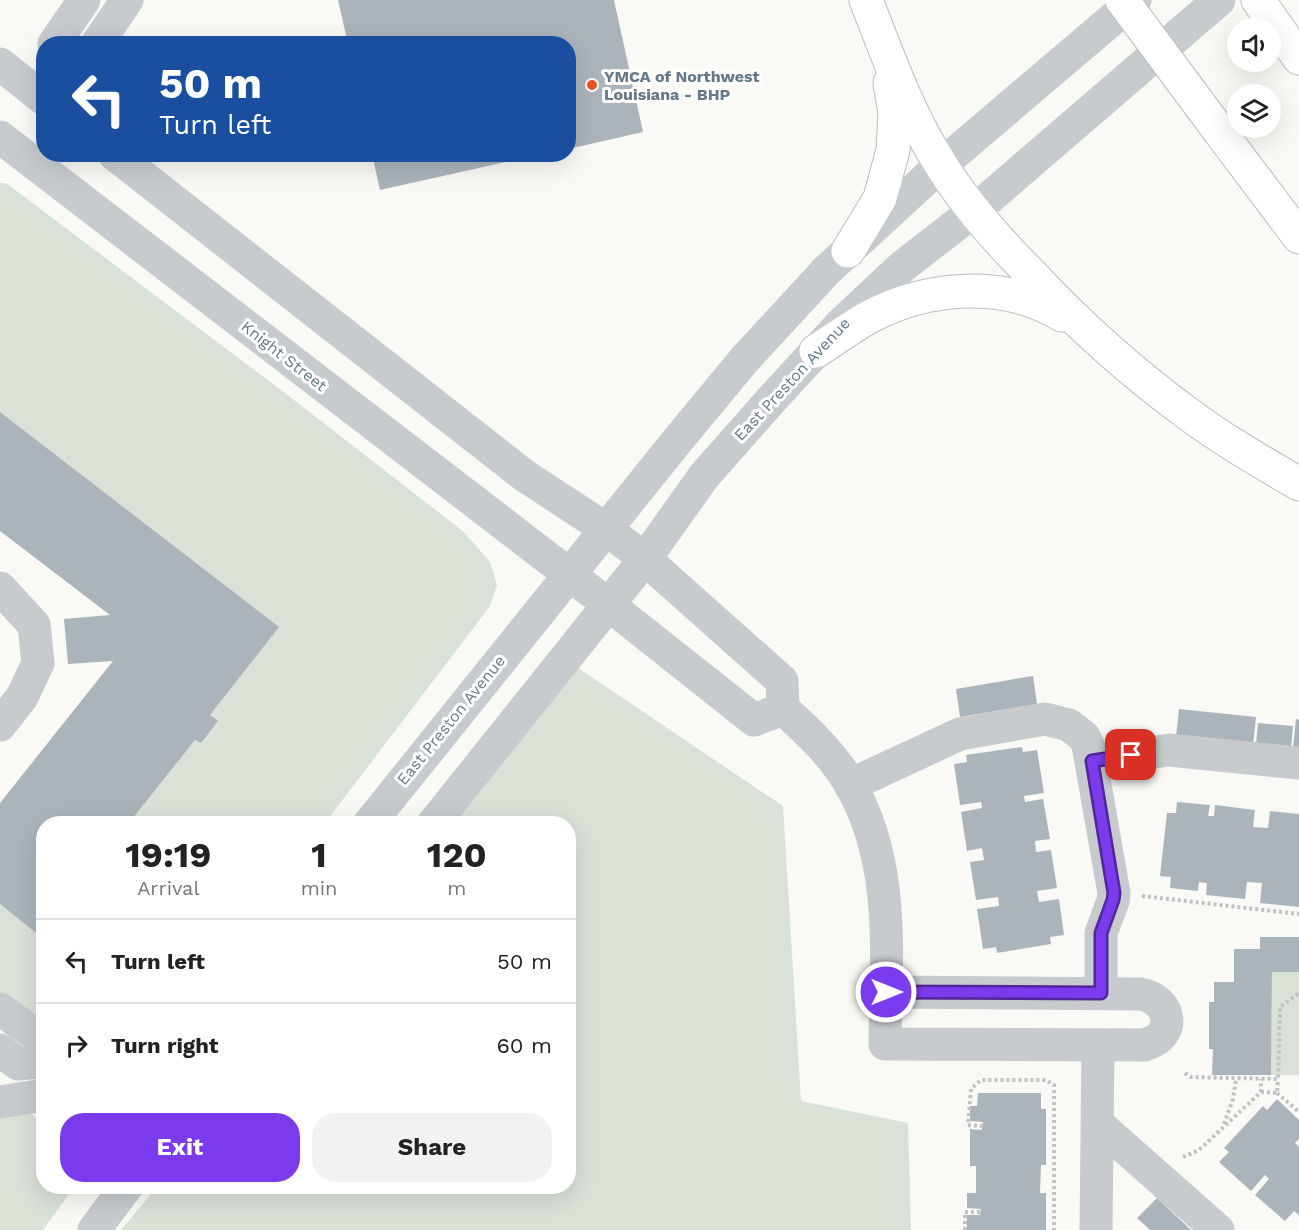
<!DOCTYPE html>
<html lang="en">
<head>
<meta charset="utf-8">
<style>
	:root { --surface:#fff; --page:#f2f2f2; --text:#222; --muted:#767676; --line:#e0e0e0; --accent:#7c3aed }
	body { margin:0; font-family:"Work Sans",sans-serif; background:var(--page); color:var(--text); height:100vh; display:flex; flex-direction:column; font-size:22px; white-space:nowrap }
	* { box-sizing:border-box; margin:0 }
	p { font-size:20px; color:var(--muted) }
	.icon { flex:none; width:33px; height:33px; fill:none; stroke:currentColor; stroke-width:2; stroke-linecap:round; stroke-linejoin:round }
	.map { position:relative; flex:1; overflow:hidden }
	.details { position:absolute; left:36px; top:816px; width:540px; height:378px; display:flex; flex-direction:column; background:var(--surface); border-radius:24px; box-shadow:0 6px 24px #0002 }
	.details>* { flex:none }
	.banner { position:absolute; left:36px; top:36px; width:540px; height:126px; border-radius:24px; box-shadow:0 6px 24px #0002; background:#1a4fa0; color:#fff; overflow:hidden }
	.tools { position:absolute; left:1227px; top:18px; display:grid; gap:12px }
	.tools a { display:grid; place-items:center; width:54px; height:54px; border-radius:50%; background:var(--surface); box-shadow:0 6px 24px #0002; font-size:30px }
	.pin { position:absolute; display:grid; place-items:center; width:51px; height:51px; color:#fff; margin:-26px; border-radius:12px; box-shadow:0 3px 9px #0006 }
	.me { position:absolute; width:66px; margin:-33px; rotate:90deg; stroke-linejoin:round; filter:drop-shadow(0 0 4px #0008) }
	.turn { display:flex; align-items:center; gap:21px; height:126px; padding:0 24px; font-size:27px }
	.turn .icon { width:78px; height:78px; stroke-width:2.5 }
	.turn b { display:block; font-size:42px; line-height:51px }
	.eta { display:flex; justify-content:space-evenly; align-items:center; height:102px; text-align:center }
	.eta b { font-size:36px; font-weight:700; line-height:42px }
	.button { display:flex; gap:12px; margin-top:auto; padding:12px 24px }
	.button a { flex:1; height:69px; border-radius:24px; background:var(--accent); color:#fff; font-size:24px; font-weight:700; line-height:69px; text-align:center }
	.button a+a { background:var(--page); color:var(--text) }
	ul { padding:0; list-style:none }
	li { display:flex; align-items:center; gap:18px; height:84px; padding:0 24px; border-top:2px solid var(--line) }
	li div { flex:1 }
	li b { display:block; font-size:22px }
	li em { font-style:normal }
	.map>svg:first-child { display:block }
	.green { fill:#dae1d7 }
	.building { fill:#aab4ba }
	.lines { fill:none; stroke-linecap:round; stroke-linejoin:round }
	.major-casing { stroke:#babec2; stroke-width:35 }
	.path { stroke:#c0c3c5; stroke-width:4; stroke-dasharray:3 3; stroke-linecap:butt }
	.minor { stroke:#c7cbce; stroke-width:33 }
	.major { stroke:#fff; stroke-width:33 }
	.major-bridge-casing { stroke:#babec2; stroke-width:35; stroke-linecap:butt }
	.major-bridge { stroke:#fff; stroke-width:33 }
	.route-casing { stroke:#51269a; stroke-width:15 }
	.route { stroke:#7c3aed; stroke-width:10 }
	.poi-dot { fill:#ec5323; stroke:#fff; stroke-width:2 }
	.labels { text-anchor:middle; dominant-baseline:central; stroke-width:6; stroke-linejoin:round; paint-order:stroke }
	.poi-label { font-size:16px; font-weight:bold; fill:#667989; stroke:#fff; text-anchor:start }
	.street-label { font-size:16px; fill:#667989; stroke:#fff }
</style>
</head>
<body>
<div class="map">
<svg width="1299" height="1230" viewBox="0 0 1299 1230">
	<rect width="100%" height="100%" fill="#f9f9f6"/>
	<g class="green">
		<path d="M0,183H6L281,390L464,532L490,562L497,585L490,606L325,823H115L120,816L129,823L195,740L201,742L210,715L278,627L0,412Z"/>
		<path d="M578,668L783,806L801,1101L908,1123L911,1230H121L157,1187L568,1186V824L452,823Z"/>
		<path d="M0,904L40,935L43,931V1045L0,1011Z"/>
		<path d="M1272,972H1299V1075H1271Z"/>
		<path d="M0,1087L43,1124L44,1186L74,1187L43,1230H0Z"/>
	</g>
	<g class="building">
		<path d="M338,0H614L643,132L568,149V44H348Z"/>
		<path d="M372,154H537V155L380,190Z"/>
		<path d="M0,412L279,627L210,715L218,721L201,743L195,740L129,823L120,816L115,824H44V931L40,936L0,904V803L113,661L68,664L64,619L110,615L0,531Z"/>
		<path d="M1033,676L1037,704L960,717L956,689Z"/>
		<path d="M1179,709L1256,717L1253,745L1176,737Z"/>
		<path d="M1296,719L1299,720V749L1293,748Z"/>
		<path d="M1258,723L1293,726L1291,748L1256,744Z"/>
		<path d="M1022,747L1023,752L1037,750L1044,793L1024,796L1025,802L1043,799L1050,839L1035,841L1036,852L1051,850L1057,888L1037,891L1039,902L1059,899L1064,935L1050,937L1051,944L997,953L996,947L983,949L977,909L999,906L998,897L976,900L970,862L984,860L982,848L967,851L961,812L982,808L981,802L960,805L954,764L967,762L966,755Z"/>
		<path d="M1177,802L1210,805L1208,816H1214L1215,805L1255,810L1253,827L1268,828L1270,811L1299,814V907L1260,903L1262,883L1247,882L1245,899L1206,895L1207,883L1199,882L1198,891L1170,888L1171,877L1160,876L1167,813H1176Z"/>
		<path d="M1260,937H1299V972H1272L1271,1075H1212L1213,1049H1209V1002H1214V982H1234V949H1260Z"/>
		<path d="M978,1093H1041V1109H1046V1165H1041L1040,1193H1046V1230H967V1215H980L981,1209L967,1208V1193H976V1166H970V1129L982,1130L983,1122L970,1121V1106H977Z"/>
		<path d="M1277,1099L1299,1120V1139L1295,1143L1299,1147V1215L1294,1211L1285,1221L1255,1195L1269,1179L1265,1175L1251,1191L1219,1162L1229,1152L1224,1148L1263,1106L1267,1110Z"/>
		<path d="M1157,1198L1191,1230H1150L1137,1218Z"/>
	</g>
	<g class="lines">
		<g class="major-casing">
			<g id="major">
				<path d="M866,0C888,56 908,114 941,165C966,205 998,241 1031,274C1079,325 1131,372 1187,413C1220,438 1263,463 1299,484"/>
				<path d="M1258,0L1299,58"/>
				<path d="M1220,132L1299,237"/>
				<path d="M848,251L880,198L893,150L895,113L890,83"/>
				<path d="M816,351C834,340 852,326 871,316C929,286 1004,280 1062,315"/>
			</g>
		</g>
		<g class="path">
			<path d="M1142,896L1299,914"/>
			<path d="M1185,1073L1190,1077L1278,1079L1280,1007L1299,993"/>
			<path d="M1261,1092L1277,1093L1278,1079"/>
			<path d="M1277,1093L1299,1112"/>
			<path d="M1224,1124L1233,1099L1236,1079"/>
			<path d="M983,1126L968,1125L971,1089L981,1080H1046L1054,1085V1230"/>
			<path d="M1183,1157L1199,1150L1261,1092V1079"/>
			<path d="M965,1230V1212H980"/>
		</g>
		<g class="minor">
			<path d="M54,44L84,0"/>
			<path d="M97,44L127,0"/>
			<path d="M0,64L44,99"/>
			<path d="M0,137L609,605L754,720L783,709L782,681L645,559L606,529L525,476L114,154"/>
			<path d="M0,588L34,625L38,663L22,697L0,725"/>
			<path d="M783,709C808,731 833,755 850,784C896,863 886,956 885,1044L1144,1045C1178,1036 1172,1000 1140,994L886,992"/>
			<path d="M1092,761L1169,750L1299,763"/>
			<path d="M850,785L960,734L1045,719L1069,725L1084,737L1088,745L1114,893L1113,901L1101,933V993"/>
			<path d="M369,824L677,441L744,360L827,270L941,165L1135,0"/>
			<path d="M433,824L645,559L704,476L773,398L842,323L903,266L974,211L1219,0"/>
			<path d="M0,1009L41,1039L40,1062"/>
			<path d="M0,1050L18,1064L40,1062L44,1065"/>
			<path d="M0,1102L44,1095"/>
			<path d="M1098,1124L1218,1230"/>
			<path d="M94,1230L127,1186"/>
			<path d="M1096,1230L1098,1045"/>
		</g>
		<use href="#major" class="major"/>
		<g class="major-bridge-casing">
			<path id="major-bridge" d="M1122,0L1220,132"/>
		</g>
		<use href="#major-bridge" class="major-bridge"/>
	</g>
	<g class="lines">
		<g class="route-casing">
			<path id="route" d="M886,992L1101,993V933L1113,900L1114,893L1092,761L1131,755"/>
		</g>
		<use href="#route" class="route"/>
	</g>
	<circle class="poi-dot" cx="592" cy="85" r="6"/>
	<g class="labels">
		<g class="poi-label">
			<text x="604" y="76">YMCA of Northwest<tspan x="604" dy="18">Louisiana - BHP</tspan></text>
		</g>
		<g class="street-label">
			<text transform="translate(284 356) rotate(38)">Knight Street</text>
			<text transform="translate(792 379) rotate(-47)">East Preston Avenue</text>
			<text transform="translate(451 720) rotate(-51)">East Preston Avenue</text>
		</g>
	</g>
</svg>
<div class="tools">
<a><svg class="icon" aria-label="sound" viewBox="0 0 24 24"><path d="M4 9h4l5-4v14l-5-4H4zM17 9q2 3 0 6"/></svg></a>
<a><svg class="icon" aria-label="layers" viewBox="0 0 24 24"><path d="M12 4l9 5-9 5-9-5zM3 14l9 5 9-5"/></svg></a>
</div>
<div class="pin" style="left:1131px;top:755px;background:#d93025"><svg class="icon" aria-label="arrive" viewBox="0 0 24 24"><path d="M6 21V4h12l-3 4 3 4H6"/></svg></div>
<svg class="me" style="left:886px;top:992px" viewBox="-20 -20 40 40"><circle r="17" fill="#7c3aed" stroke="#fff" stroke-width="3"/><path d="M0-11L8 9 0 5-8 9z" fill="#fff"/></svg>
<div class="banner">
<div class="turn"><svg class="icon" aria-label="left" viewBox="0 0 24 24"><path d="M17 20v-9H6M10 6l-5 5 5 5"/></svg><div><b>50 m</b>Turn left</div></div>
</div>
<section class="details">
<div class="eta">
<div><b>19:19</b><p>Arrival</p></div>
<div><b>1</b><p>min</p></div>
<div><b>120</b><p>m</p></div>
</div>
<ul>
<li><svg class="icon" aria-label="left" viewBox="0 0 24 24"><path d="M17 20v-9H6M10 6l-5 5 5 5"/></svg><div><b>Turn left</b></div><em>50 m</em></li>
<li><svg class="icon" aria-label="right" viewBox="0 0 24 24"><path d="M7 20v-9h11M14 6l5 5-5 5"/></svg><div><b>Turn right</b></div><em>60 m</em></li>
</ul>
<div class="button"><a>Exit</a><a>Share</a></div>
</section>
</div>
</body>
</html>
